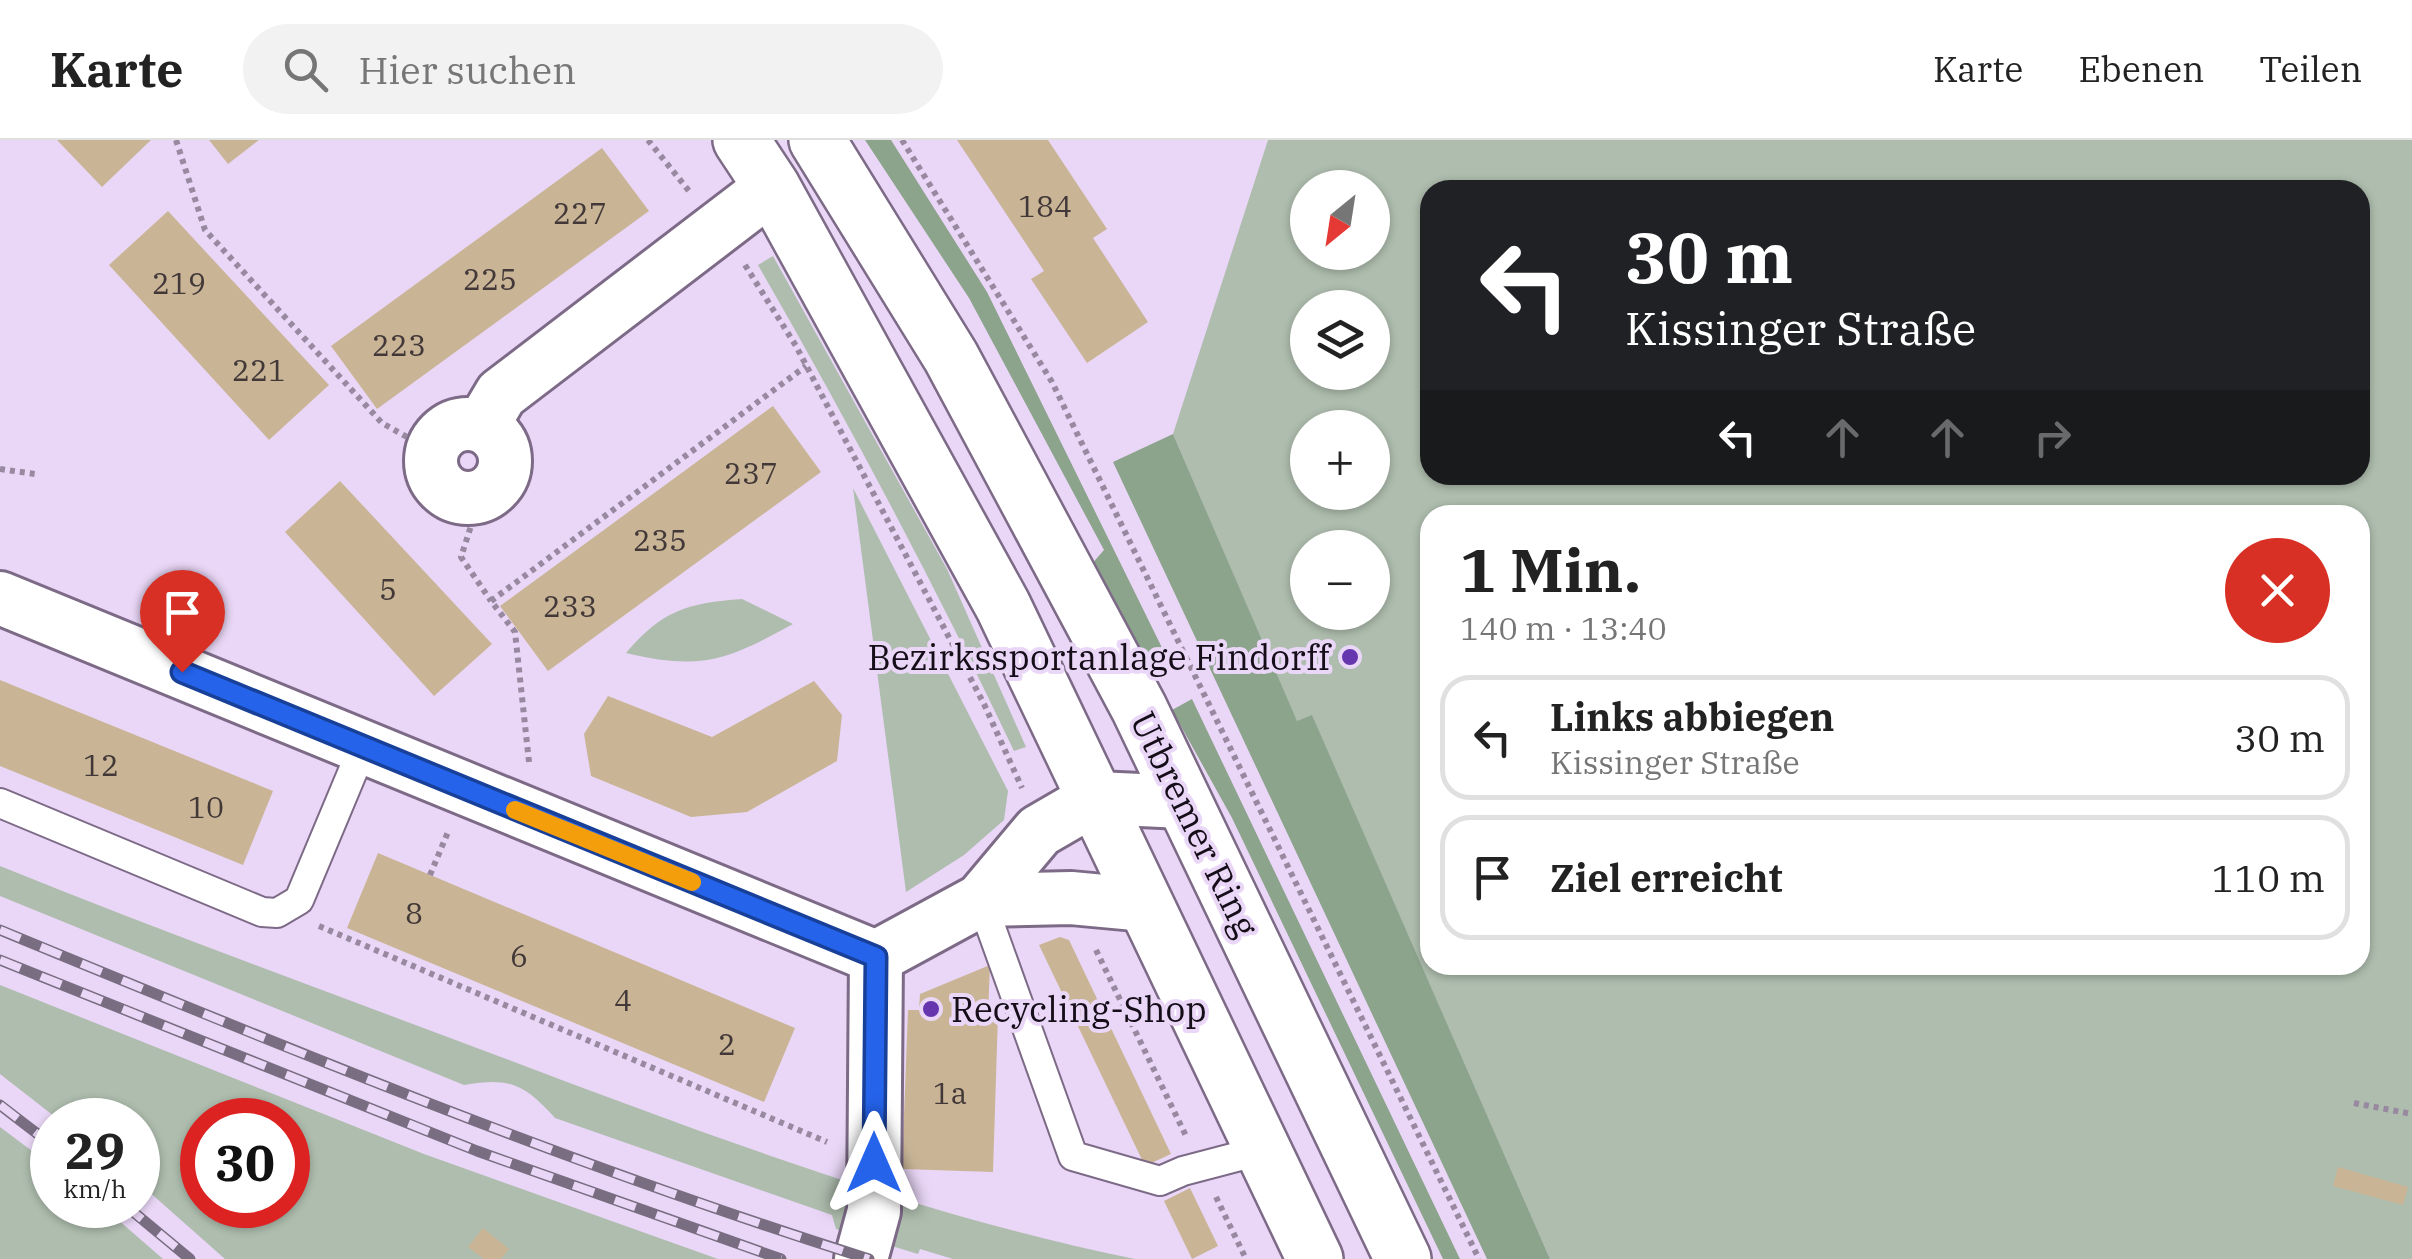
<!DOCTYPE html>
<html lang="de">
<head>
<meta charset="utf-8">
<style>
	:root { --surface:#fff; --page:#f2f2f2; --text:#222; --muted:#767676; --line:#e0e0e0 }
	body { margin:0; font-family:"IBM Plex Serif",serif; background:var(--page); color:var(--text); height:100vh; display:flex; flex-direction:column; font-size:38px; white-space:nowrap }
	* { box-sizing:border-box; margin:0 }
	p { font-size:32px; color:var(--muted) }
	.icon { flex:none; width:55px; height:55px; fill:none; stroke:currentColor; stroke-width:2; stroke-linecap:round; stroke-linejoin:round }
	.map { position:relative; flex:1; overflow:hidden }
	.details { position:absolute; left:1420px; top:365px; width:950px; height:470px; display:flex; flex-direction:column; background:var(--surface); border-radius:30px; box-shadow:0 2px 8px #0004 }
	.details>* { flex:none }
	.top-card { position:absolute; left:1420px; top:40px; width:950px; height:305px; border-radius:30px; box-shadow:0 2px 8px #0004; background:#202124; color:#fff; overflow:hidden }
	.needle { width:65px; rotate:210deg }
	.fabs { position:absolute; left:1290px; top:30px; display:grid; gap:20px }
	.fabs a { display:grid; place-items:center; width:100px; height:100px; border-radius:50%; background:var(--surface); box-shadow:0 2px 8px #0004; font-size:50px }
	.speed { position:absolute; left:30px; top:958px; display:flex; gap:20px; font-size:50px; font-weight:700; text-align:center }
	.speed>* { display:grid; place-content:center; width:130px; height:130px; border-radius:50%; background:var(--surface); box-shadow:0 2px 8px #0004; line-height:1 }
	.speed small { font-size:25px; font-weight:400 }
	.speed .limit { border:15px solid #d22; background:#fff; color:#111 }
	.pin { position:absolute; display:grid; place-items:center; width:85px; height:85px; color:#fff; margin:-102px -42px; border-radius:50% 50% 50% 0; rotate:-45deg; box-shadow:0 0 10px #0007 }
	.pin .icon { rotate:45deg }
	.me { position:absolute; width:110px; margin:-55px; rotate:0deg; stroke-linejoin:round; filter:drop-shadow(0 0 8px #0008) }
	.turn { display:flex; align-items:center; gap:35px; height:210px; padding:0 40px; font-size:45px }
	.turn .icon { width:130px; height:130px; stroke-width:2.5 }
	.turn b { display:block; font-size:70px; line-height:85px }
	.lanes { display:flex; align-items:center; height:95px; padding:0 40px; background:#0003; justify-content:center; gap:50px; direction:ltr }
	.lanes .off { opacity:.35 }
	.round { display:grid; place-items:center; flex:none; width:105px; height:105px; border-radius:52px; background:var(--page) }
	.headline { display:flex; align-items:center; justify-content:space-between; height:170px; padding:0 40px }
	h1 { font-size:60px; font-weight:700; line-height:75px }
	ul { padding:0; list-style:none }
	li { display:flex; align-items:center; gap:30px; height:125px; margin:0 20px 15px; padding:0 20px; border:5px solid var(--line); border-radius:30px }
	li div { flex:1 }
	li b { display:block; font-size:38px }
	li em { font-style:normal }
	header { display:flex; align-items:center; gap:60px; box-sizing:border-box; height:140px; padding:0 50px; background:var(--surface); border-bottom:2px solid var(--line) }
	header strong { font-size:48px }
	nav { display:flex; gap:55px; margin-inline-start:auto; font-size:35px }
	.search { width:700px; height:90px; background:var(--page); display:flex; align-items:center; gap:25px; box-sizing:border-box; padding:0 35px; border-radius:55px; color:var(--muted); font-size:38px }
	.map>svg:first-child { display:block }
	.green { fill:#aebdae; fill-rule:evenodd }
	.forest { fill:#8ca38c }
	.building { fill:#c9b596 }
	.lines { fill:none; stroke-linecap:round; stroke-linejoin:round }
	.service-casing { stroke:#7c6a87; stroke-width:32 }
	.minor-casing { stroke:#7c6a87; stroke-width:58 }
	.secondary-casing { stroke:#7c6a87; stroke-width:60 }
	.path { stroke:#9889a1; stroke-width:6; stroke-dasharray:5 5; stroke-linecap:butt }
	.service { stroke:#fff; stroke-width:28 }
	.minor { stroke:#fff; stroke-width:52 }
	.secondary { stroke:#fff; stroke-width:55 }
	.rail-casing { stroke:#796d81; stroke-width:11 }
	.rail { stroke:#ead7f7; stroke-width:8; stroke-dasharray:22; stroke-linecap:butt }
	.route-casing { stroke:#184099; stroke-width:25 }
	.route { stroke:#2563eb; stroke-width:18 }
	.slow { stroke:#f59e0b; stroke-width:18 }
	.poi-dot { fill:#6536ae; stroke:#ead7f7; stroke-width:4 }
	.labels { text-anchor:middle; dominant-baseline:central; stroke-width:8; stroke-linejoin:round; paint-order:stroke }
	.number-label { font-size:30px; fill:#423838 }
	.poi-label { font-size:35px; fill:#150e19; stroke:#ead7f7; text-anchor:end }
	.street-label { font-size:35px; fill:#150e19; stroke:#ead7f7 }
</style>
</head>
<body>
<header>
<strong>Karte</strong>
<div class="search"><svg class="icon" aria-label="search" viewBox="0 0 24 24"><circle cx="10" cy="10" r="6"/><path d="M15 15l6 6"/></svg>Hier suchen</div>
<nav><a>Karte</a><a>Ebenen</a><a>Teilen</a></nav>
</header>
<div class="map">
<svg width="2412" height="1119" viewBox="0 0 2412 1119">
	<rect width="100%" height="100%" fill="#ead7f7"/>
	<g class="green">
		<path d="M1268,0H2412V1119H1550L1312,576L1297,582L1173,294ZM1308,48H1372V112H1308ZM1430,50H2360V335H1430ZM1308,168H1372V232H1308ZM1308,288H1372V352H1308ZM1430,375H2360V825H1430ZM1308,408H1372V472H1308Z"/>
		<path d="M773,116L947,429L1026,607L1014,611C935,445 850,285 758,125Z"/>
		<path d="M853,348L1008,651L1004,680L964,715L906,752Z"/>
		<path d="M742,459L793,484C727,520 702,531 626,513C662,470 688,463 742,459Z"/>
		<path d="M0,726C168,794 339,856 509,920C713,997 920,1075 1135,1119H953L920,1109L918,1114L836,1089L832,1075L555,978C524,944 510,937 464,945L0,756Z"/>
		<path d="M0,845L424,1014L718,1119H225L138,1042V980H59L0,934ZM202,980H288V1065H202Z"/>
		<path d="M0,987L52,1026V1065H101L163,1119H0Z"/>
	</g>
	<g class="forest">
		<path d="M865,0H891L987,152L1172,528L1152,537L1090,426L1104,410L969,158Z"/>
		<path d="M1173,294L1297,581L1312,575L1550,1119H1487L1113,322Z"/>
		<path d="M1192,559L1460,1119H1443L1232,678L1172,570Z"/>
	</g>
	<g class="building">
		<path d="M57,0H151L102,47Z"/>
		<path d="M209,0H259L228,24Z"/>
		<path d="M957,0H1048L1107,89L1093,98L1148,182L1087,223L1031,139L1044,131Z"/>
		<path d="M602,8L649,71L377,269L331,206Z"/>
		<path d="M168,71L329,245L269,300L109,125Z"/>
		<path d="M773,266L821,332L548,531L500,466Z"/>
		<path d="M340,341L492,504L434,556L285,392Z"/>
		<path d="M0,540L273,651L243,725L0,626Z"/>
		<path d="M814,541L842,575L837,621L747,672L691,677L591,636L584,594L608,556L712,597Z"/>
		<path d="M378,713L795,888L764,962L347,788Z"/>
		<path d="M1060,797L1069,800L1171,1014L1145,1026L1039,805Z"/>
		<path d="M990,825L988,875H998L993,1032L902,1029L908,870H919L920,854Z"/>
		<path d="M2338,1027L2408,1047L2403,1065L2333,1046Z"/>
		<path d="M1190,1048L1218,1106L1192,1119L1164,1061Z"/>
		<path d="M483,1088L509,1109L501,1119H484L468,1107Z"/>
	</g>
	<g class="lines">
		<g class="service-casing">
			<g id="service">
				<path d="M0,663L262,772L277,773L299,760L363,607"/>
				<path d="M981,760L1073,1016L1160,1041L1183,1031L1263,1010"/>
			</g>
		</g>
		<g class="minor-casing">
			<g id="minor">
				<circle cx="468" cy="321" r="37"/>
				<path d="M482,286L501,254L772,47"/>
				<path d="M0,458L876,817"/>
				<path d="M981,760L1071,758L1146,765"/>
				<path d="M876,817L981,760L1039,691L1096,658L1184,662"/>
				<path d="M861,1119L874,1071L876,817"/>
			</g>
		</g>
		<g class="secondary-casing">
			<g id="secondary">
				<path d="M741,0L772,47L1003,466L1315,1119"/>
				<path d="M817,0L951,217L1139,568L1403,1119"/>
			</g>
		</g>
		<g class="path">
			<path d="M176,0L205,90L382,283L432,311"/>
			<path d="M648,0L689,51"/>
			<path d="M902,0L1052,242L1479,1119"/>
			<path d="M745,125L796,206L984,564L1022,648"/>
			<path d="M0,329L35,334"/>
			<path d="M469,358L471,386L461,417L491,461"/>
			<path d="M529,622L515,492L491,461L806,226"/>
			<path d="M430,735L448,692"/>
			<path d="M319,786L827,1002"/>
			<path d="M1096,810L1186,996"/>
			<path d="M2354,963L2412,974"/>
			<path d="M1216,1057L1246,1119"/>
		</g>
		<use href="#service" class="service"/>
		<use href="#minor" class="minor"/>
		<use href="#secondary" class="secondary"/>
		<g class="rail-casing">
			<g id="rail">
				<path d="M0,790C286,908 573,1026 869,1119"/>
				<path d="M0,820L477,1011L781,1119"/>
				<path d="M0,965L52,1005"/>
				<path d="M125,1065L190,1119"/>
			</g>
		</g>
		<use href="#rail" class="rail"/>
	</g>
	<g class="lines">
		<g class="route-casing">
			<path id="route" d="M182,532L876,817L874,1023"/>
		</g>
		<use href="#route" class="route"/>
		<path class="slow" d="M515,670L692,742"/>
	</g>
	<g class="poi-dot">
		<circle cx="1350" cy="517" r="10"/>
		<circle cx="931" cy="869" r="10"/>
	</g>
	<g class="labels">
		<g class="number-label">
			<text x="1045" y="65">184</text>
			<text x="580" y="72">227</text>
			<text x="490" y="138">225</text>
			<text x="179" y="142">219</text>
			<text x="399" y="204">223</text>
			<text x="259" y="229">221</text>
			<text x="751" y="332">237</text>
			<text x="660" y="399">235</text>
			<text x="388" y="448">5</text>
			<text x="570" y="465">233</text>
			<text x="101" y="624">12</text>
			<text x="206" y="666">10</text>
			<text x="414" y="772">8</text>
			<text x="519" y="815">6</text>
			<text x="623" y="859">4</text>
			<text x="727" y="903">2</text>
			<text x="950" y="952">1a</text>
		</g>
		<g class="poi-label">
			<text x="1330" y="517">Bezirkssportanlage Findorff</text>
			<text x="951" y="869" text-anchor="start">Recycling-Shop</text>
		</g>
		<g class="street-label">
			<text transform="translate(1195 684) rotate(64)">Utbremer Ring</text>
		</g>
	</g>
</svg>
<div class="fabs">
<a><svg class="needle" viewBox="-14 -14 28 28"><path d="M0-13l5 13h-10z" fill="#e53935"/><path d="M0 13l5-13h-10z" fill="#767676"/></svg></a>
<a><svg class="icon" aria-label="layers" viewBox="0 0 24 24"><path d="M12 4l9 5-9 5-9-5zM3 14l9 5 9-5"/></svg></a>
<a>+</a>
<a>−</a>
</div>
<div class="speed"><div>29<small>km/h</small></div><div class="limit">30</div></div>
<div class="pin" style="left:182px;top:532px;background:#d93025"><svg class="icon" aria-label="arrive" viewBox="0 0 24 24"><path d="M6 21V4h12l-3 4 3 4H6"/></svg></div>
<svg class="me" style="left:874px;top:1023px" viewBox="-20 -20 40 40"><path d="M0-17L14 15 0 8-14 15z" fill="#2563eb" stroke="#fff" stroke-width="4"/></svg>
<div class="top-card">
<div class="turn"><svg class="icon" aria-label="left" viewBox="0 0 24 24"><path d="M17 20v-9H6M10 6l-5 5 5 5"/></svg><div><b>30 m</b>Kissinger Straße</div></div>
<div class="lanes"><svg class="icon" aria-label="left" viewBox="0 0 24 24"><path d="M17 20v-9H6M10 6l-5 5 5 5"/></svg><svg class="icon off" aria-label="ahead" viewBox="0 0 24 24"><path d="M12 20V5M6 11l6-6 6 6"/></svg><svg class="icon off" aria-label="ahead" viewBox="0 0 24 24"><path d="M12 20V5M6 11l6-6 6 6"/></svg><svg class="icon off" aria-label="right" viewBox="0 0 24 24"><path d="M7 20v-9h11M14 6l5 5-5 5"/></svg></div>
</div>
<section class="details">
<div class="headline"><div><h1>1 Min.</h1><p>140 m · 13:40</p></div><a class="round" style="background:#d93025;color:#fff"><svg class="icon" aria-label="close" viewBox="0 0 24 24"><path d="M6 6l12 12M18 6L6 18"/></svg></a></div>
<ul>
<li><svg class="icon" aria-label="left" viewBox="0 0 24 24"><path d="M17 20v-9H6M10 6l-5 5 5 5"/></svg><div><b>Links abbiegen</b><p>Kissinger Straße</p></div><em>30 m</em></li>
<li><svg class="icon" aria-label="arrive" viewBox="0 0 24 24"><path d="M6 21V4h12l-3 4 3 4H6"/></svg><div><b>Ziel erreicht</b></div><em>110 m</em></li>
</ul>
</section>
</div>
</body>
</html>
